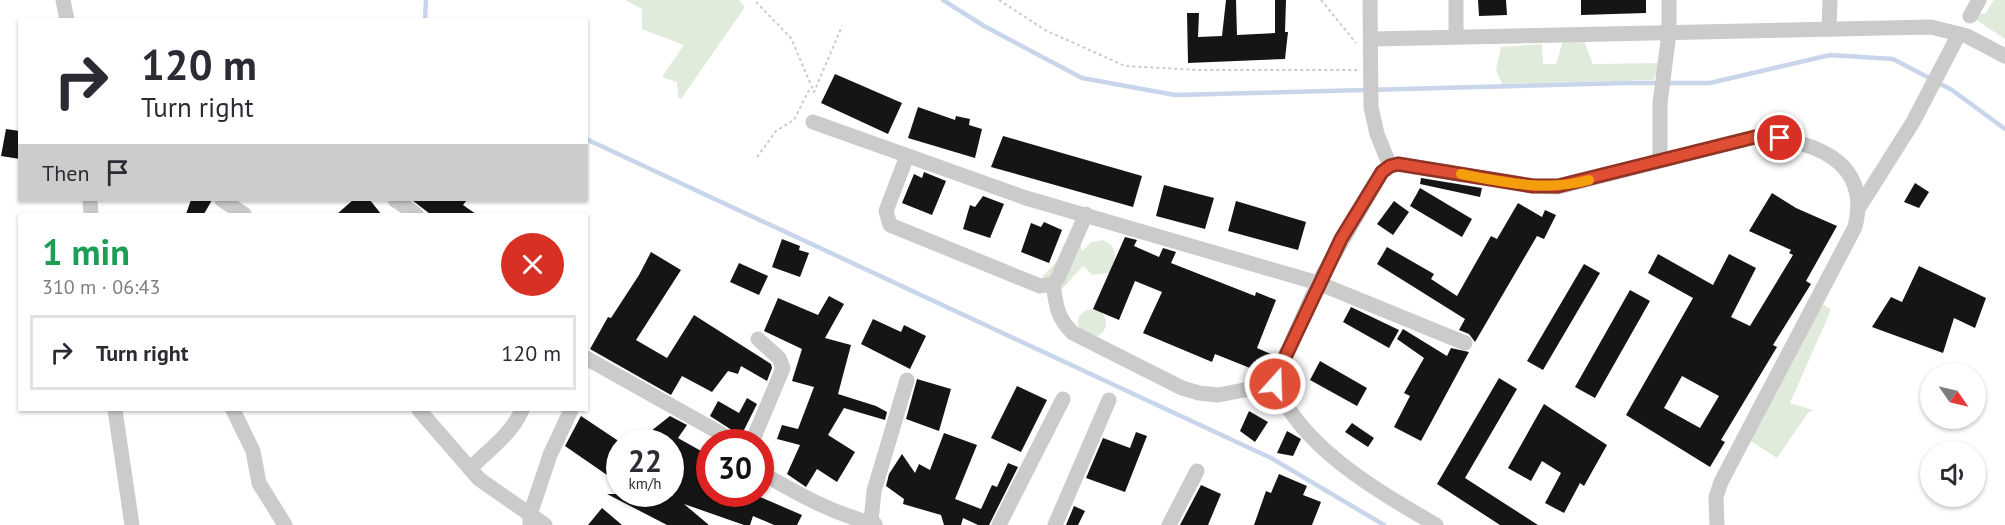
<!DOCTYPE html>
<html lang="en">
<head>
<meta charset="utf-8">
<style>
	:root { --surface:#fff; --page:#f2f2f3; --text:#2b2b33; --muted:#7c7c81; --line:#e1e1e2 }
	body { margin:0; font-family:"PT Sans",sans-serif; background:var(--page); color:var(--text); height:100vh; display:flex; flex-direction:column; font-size:22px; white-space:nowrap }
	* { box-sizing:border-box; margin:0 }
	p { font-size:20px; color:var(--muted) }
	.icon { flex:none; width:33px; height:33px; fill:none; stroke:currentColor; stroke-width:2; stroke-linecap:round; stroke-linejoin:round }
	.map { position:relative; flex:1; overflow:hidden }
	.details { position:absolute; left:18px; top:213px; width:570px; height:198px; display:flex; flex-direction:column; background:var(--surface); border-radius:0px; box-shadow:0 2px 4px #0004 }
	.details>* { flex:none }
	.top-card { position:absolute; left:18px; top:18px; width:570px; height:183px; border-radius:0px; box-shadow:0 2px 4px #0004; background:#fff; color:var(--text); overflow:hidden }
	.needle { width:39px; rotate:124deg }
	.buttons { position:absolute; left:1920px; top:363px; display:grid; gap:12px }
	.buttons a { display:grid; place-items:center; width:66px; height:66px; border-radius:50%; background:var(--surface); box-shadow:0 2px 4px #0004; font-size:30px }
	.speed { position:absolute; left:606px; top:429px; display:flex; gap:12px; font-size:30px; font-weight:700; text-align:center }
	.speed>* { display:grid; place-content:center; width:78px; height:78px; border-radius:50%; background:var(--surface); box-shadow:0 2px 4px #0004; line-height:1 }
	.speed small { font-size:15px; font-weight:400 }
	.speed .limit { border:9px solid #d22; background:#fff; color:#111 }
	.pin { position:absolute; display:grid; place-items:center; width:51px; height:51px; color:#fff; margin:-26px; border:3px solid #fff; border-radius:50%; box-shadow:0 2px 6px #0007 }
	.me { position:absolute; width:66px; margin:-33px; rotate:20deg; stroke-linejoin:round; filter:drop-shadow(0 0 4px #0008) }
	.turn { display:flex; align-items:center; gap:21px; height:126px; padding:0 24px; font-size:27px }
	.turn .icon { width:78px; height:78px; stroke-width:2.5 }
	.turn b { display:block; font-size:42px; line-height:51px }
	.then { display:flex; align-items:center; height:57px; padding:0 24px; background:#0003; gap:12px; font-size:22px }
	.round { display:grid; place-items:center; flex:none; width:63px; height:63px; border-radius:32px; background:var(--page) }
	.summary { display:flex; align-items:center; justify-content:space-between; height:102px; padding:0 24px }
	h1 { font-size:36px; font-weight:700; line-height:45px; color:#1e9e55 }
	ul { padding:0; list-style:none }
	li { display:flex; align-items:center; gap:18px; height:75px; margin:0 12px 9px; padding:0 12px; border:3px solid var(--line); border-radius:0px }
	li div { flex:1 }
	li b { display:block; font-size:22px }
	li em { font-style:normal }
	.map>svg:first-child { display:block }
	.green { fill:#e0ebdb }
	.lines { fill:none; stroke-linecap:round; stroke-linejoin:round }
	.stream { stroke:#c8d5ea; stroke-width:4.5 }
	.building { fill:#151515; fill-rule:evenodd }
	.path { stroke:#cbcbcb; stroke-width:2; stroke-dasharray:3 3; stroke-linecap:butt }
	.street { stroke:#cbcbcb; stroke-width:15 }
	.route-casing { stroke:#913322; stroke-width:15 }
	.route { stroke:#df4e35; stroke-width:10 }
	.slow { stroke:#f59e0b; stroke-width:10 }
</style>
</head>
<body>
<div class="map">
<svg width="2005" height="525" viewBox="0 0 2005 525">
	<rect width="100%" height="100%" fill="#fff"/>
	<g class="green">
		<path d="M625,0H739L745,7L681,99L678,97L677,82L662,77L684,45L642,29V9Z"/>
		<path d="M1994,0H2005V39L1975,19L1977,12L1985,14Z"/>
		<path d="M1563,41H1584L1593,64L1662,63L1653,80L1502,84L1496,70L1501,47L1542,44L1543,64H1556Z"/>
		<path d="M1103,240C1120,248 1116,259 1109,273L1093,275L1083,266L1061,290L1044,291L1043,276L1056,262L1064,244L1080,241L1082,251L1091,242Z"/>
		<path d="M1820,302L1831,310L1790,403L1813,410L1808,413L1777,458L1749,440Z"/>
		<circle cx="1092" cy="323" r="14"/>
	</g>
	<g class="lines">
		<g class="stream">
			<path d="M943,0L984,26L1082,78L1175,95L1625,83H1710L1830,55L1893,59L1952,90L2005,129"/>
			<path d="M425,20L426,0"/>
			<path d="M586,139L1271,458L1384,525"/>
		</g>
	</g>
	<g class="building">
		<path d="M1226,0H1236L1237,35L1275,33V0H1286L1285,32H1288L1285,59L1188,63L1187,13H1199L1198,37L1222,36Z"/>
		<path d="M1478,0H1506L1507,15L1479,16Z"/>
		<path d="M1581,0H1646V13L1581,15Z"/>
		<path d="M835,74L902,103L888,134L821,103Z"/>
		<path d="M918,107L955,120L956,116L970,119L969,125L982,129L975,158L908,138Z"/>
		<path d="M6,129L20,131V159L1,156Z"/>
		<path d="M1003,136L1142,176L1133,207L991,167Z"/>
		<path d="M924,172L946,181L932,215L902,203L914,174L922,178Z"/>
		<path d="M1421,178L1482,188L1480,197L1420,184Z"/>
		<path d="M1915,183L1929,192L1919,208L1904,202Z"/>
		<path d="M1164,185L1214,198L1205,229L1156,216Z"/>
		<path d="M1420,188L1472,219L1462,237L1410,206Z"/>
		<path d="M1772,193L1796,208L1837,226L1806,281L1811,284L1773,345L1777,347L1721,440L1725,442L1710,467L1626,415L1693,298L1648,273L1658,254L1713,285L1729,254L1756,268L1731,317L1750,326L1793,255L1789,253L1791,250L1749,231ZM1682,376L1719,396L1700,428L1664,408Z"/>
		<path d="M983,196L1004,204L990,238L963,229L970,205L975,207Z"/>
		<path d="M191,200H212L204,214H186Z"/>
		<path d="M353,200H370L381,214H337Z"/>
		<path d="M412,200H467L463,205L476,214H430Z"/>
		<path d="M1236,201L1306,222L1298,250L1228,231Z"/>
		<path d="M1394,201L1409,212L1393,235L1377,224Z"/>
		<path d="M1518,203L1542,217L1545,210L1556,215L1544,239L1537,236L1475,342L1469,334L1459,330L1465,319L1377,264L1387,247L1434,274L1431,279L1457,296L1491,236L1497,239Z"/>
		<path d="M1044,222L1062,230L1049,263L1021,252L1031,223L1041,227Z"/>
		<path d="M1125,237L1137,240L1134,246L1159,257L1163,248L1176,252L1171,263L1255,296L1256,292L1276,300L1257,348L1273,355L1265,374L1215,354L1212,362L1143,333L1162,292L1135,281L1119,320L1093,309Z"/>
		<path d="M782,239L800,246L799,250L809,253L800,277L772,267Z"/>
		<path d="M651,252L681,270L636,340L667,358L694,315L771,364L772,368L767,381L741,366L738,374L728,371L712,392L682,376L671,395L590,349L608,317L611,318L639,275Z"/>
		<path d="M739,263L768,276L759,295L730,282Z"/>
		<path d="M1584,264L1600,273L1543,370L1527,361Z"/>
		<path d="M1919,266L1986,298L1975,328L1954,318L1943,353L1872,327L1891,297L1902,302Z"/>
		<path d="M1630,290L1650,301L1595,398L1575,387Z"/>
		<path d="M829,296L844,304L825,338L851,345L838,394L876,406L887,412L885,420L844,408L828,435L855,452L837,482L817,469L806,487L787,474L800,445L777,439L782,425L798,429L814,387L792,381L802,349L764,331L778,298L818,315Z"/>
		<path d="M1351,307L1399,330L1389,348L1343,322Z"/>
		<path d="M873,319L901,332L904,325L926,336L910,369L861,344Z"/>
		<path d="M1403,329L1447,356L1451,348L1469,352L1421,441L1394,427L1410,396L1404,393L1424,358L1397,339Z"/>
		<path d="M1320,361L1367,388L1357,406L1310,380Z"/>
		<path d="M1499,378L1517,389L1465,478L1538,525H1500L1437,484Z"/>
		<path d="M917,379L951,389L939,431L906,419Z"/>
		<path d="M1017,386L1047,400L1021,452L991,438Z"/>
		<path d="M747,398L757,404L741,436L710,416L718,401L739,413Z"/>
		<path d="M1544,404L1607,445L1584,486L1580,483L1564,513L1545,503L1561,473L1542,461L1531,481L1508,468Z"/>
		<path d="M1249,411L1268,422L1255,442L1240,431Z"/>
		<path d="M581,416L620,442V484L565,446Z"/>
		<path d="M670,416L687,425L678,438L710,456V494H717L728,500L730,494H761L760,497L802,515L797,525H774L753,516L750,525H744L684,504L709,525H667L607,494H670V442H637Z"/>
		<path d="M1352,423L1374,438L1368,447L1345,432Z"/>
		<path d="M1287,431L1301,439L1293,456L1277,453Z"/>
		<path d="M1136,432L1147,436L1125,492L1086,478L1103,438L1130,448Z"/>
		<path d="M944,433L977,445L955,499L981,509L992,485L997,487L1008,463L1018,467L989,525H978L963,518L961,525H944L941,515L903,504L904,499L886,486L889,474L902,454L915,473L919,464L930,470Z"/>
		<path d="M1279,474L1307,486L1303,495L1321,502L1312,525H1254L1266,491L1271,493Z"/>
		<path d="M1201,485L1221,494L1208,525H1180Z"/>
		<path d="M1074,506L1085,511L1078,525H1066Z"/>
		<path d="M602,508L622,525H588Z"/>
	</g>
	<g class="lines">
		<g class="path">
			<path d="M999,0L1045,30L1125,66L1199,70H1357"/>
			<path d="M1321,0L1356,43"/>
			<path d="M756,2L791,38L814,92L842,26"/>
			<path d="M757,157L776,131L794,120L810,88"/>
		</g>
		<g class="street">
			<path d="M63,0L67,20"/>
			<path d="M1370,0L1371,107L1377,134L1390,166"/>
			<path d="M1456,0V37"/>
			<path d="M1970,16L1979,0"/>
			<path d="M1829,29L1830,0"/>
			<path d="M1371,39L1931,27L1967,36L2005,56"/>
			<path d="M813,122L1026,198L1318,283L1465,343"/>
			<path d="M907,156L886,211L890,225L1040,286L1053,284L1058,278L1086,214"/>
			<path d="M1660,160V103L1669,33V0"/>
			<path d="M90,200L91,214"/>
			<path d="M222,200L244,214"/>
			<path d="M395,200L416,214"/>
			<path d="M1860,206L1913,122L1959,34"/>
			<path d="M1053,284C1056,305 1057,318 1073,333L1182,388L1199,393L1218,395L1275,384"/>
			<path d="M586,358L720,433L728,442"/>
			<path d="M115,410L132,525"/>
			<path d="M233,410L253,451L259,483L285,525"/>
			<path d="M419,410L479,479L545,525"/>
			<path d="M752,442L783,368L779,358L758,339"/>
			<path d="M470,469C489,449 511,435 522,410"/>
			<path d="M760,472C798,494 833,514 875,524"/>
			<path d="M530,525V515L550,455L571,410"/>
			<path d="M875,525L871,521L874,491L907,380"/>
			<path d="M999,525L1063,399"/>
			<path d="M1055,525L1109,400"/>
			<path d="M1169,525L1197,471"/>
			<path d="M1436,525C1378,491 1303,449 1275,384L1279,370L1318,283L1382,172L1390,166L1398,164L1533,186L1558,187L1754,137C1810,139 1872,159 1855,227L1721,482L1716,497L1717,525"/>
		</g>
	</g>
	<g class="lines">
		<g class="route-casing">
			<path id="route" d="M1275,384L1279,370L1341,239L1382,172L1390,166L1398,164L1533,186H1558L1755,137L1780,138"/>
		</g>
		<use href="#route" class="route"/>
		<path class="slow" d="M1461,174C1503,182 1546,192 1589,180"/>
	</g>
</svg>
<div class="buttons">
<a><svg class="needle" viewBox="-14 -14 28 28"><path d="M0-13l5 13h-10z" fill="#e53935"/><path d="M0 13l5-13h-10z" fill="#7c7c81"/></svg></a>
<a><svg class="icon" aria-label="sound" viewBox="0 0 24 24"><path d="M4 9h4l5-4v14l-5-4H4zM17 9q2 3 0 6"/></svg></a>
</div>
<div class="speed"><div>22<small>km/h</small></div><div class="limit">30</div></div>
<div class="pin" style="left:1780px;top:138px;background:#d93025"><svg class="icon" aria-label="arrive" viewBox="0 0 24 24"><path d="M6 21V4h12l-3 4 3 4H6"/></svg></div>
<svg class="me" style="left:1275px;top:384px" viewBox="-20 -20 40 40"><circle r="17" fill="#df4e35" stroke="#fff" stroke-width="3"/><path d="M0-11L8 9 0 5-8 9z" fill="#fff"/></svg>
<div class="top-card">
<div class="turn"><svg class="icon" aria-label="right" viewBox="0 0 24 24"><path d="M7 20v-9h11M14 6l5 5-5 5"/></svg><div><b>120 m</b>Turn right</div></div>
<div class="then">Then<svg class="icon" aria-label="arrive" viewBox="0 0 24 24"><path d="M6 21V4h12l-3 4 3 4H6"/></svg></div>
</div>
<section class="details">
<div class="summary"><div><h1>1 min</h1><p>310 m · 06:43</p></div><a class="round" style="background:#d93025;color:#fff"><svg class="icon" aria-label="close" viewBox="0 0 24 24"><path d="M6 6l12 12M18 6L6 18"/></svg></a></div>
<ul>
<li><svg class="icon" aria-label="right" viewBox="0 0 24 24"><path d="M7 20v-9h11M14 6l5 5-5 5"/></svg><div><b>Turn right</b></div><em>120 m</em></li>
</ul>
</section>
</div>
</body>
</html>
